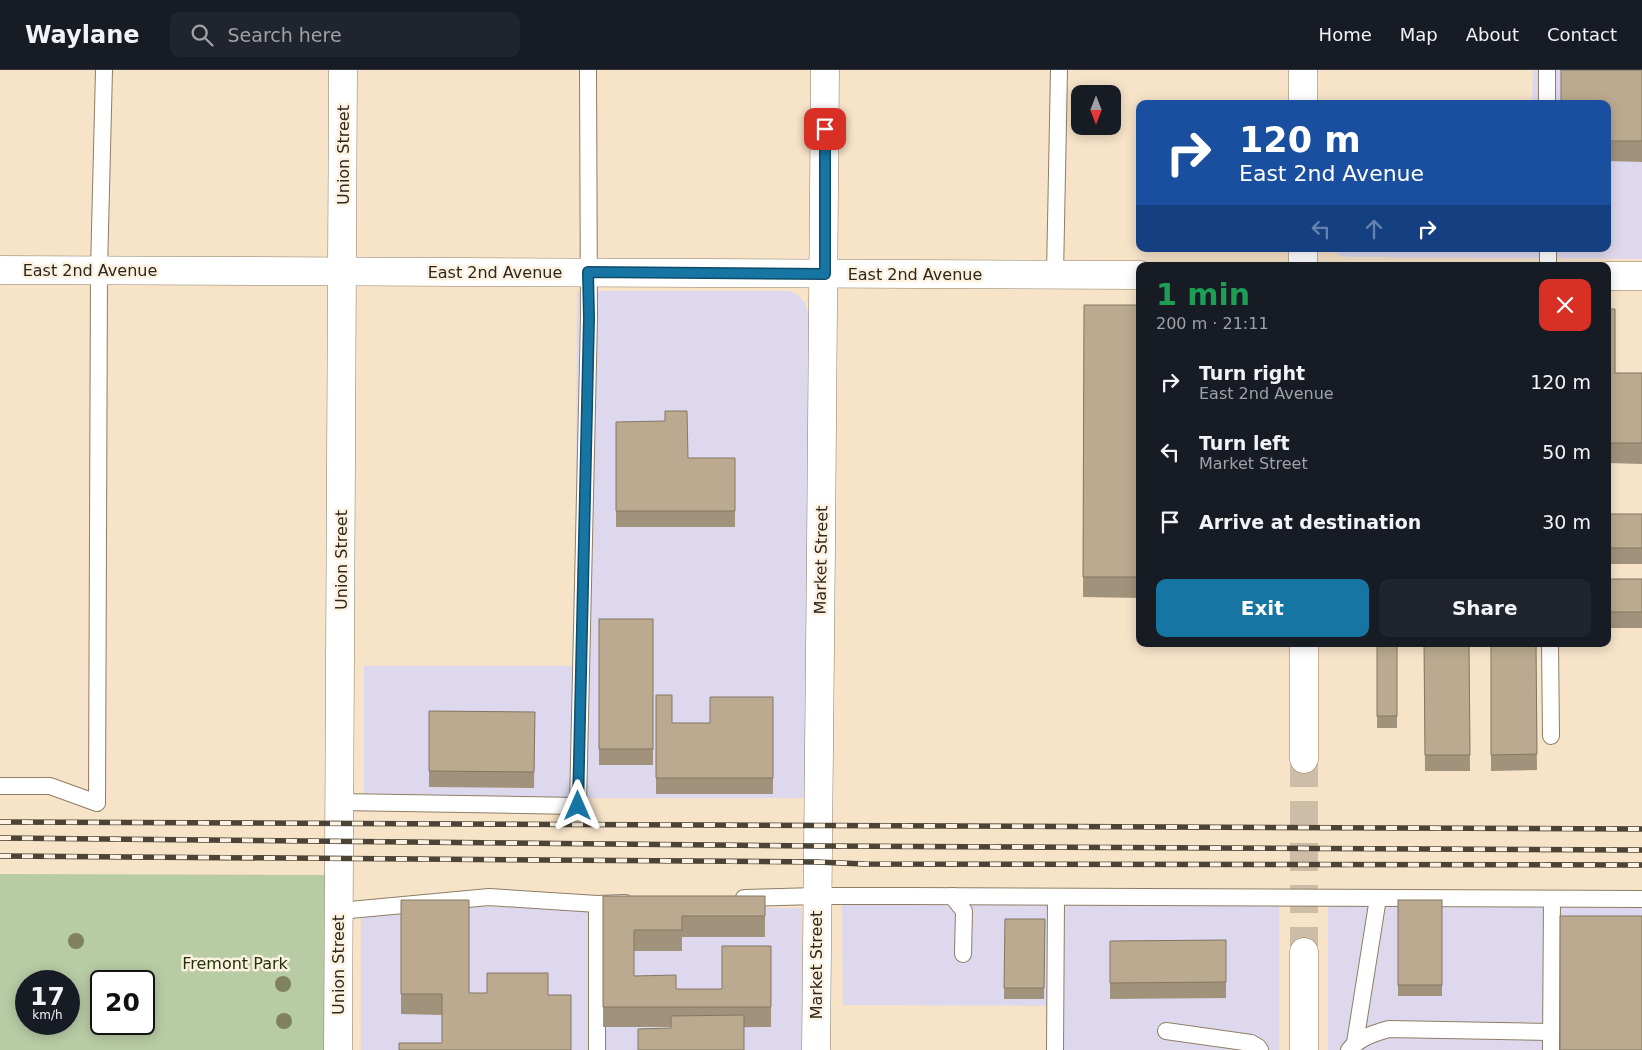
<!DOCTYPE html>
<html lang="en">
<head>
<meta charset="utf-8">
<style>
	:root { --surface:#171b24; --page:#20242c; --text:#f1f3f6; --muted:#9ea1a6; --line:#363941; --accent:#1775a3 }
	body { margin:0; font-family:"DejaVu Sans",sans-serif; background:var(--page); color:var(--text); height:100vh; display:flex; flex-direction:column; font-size:19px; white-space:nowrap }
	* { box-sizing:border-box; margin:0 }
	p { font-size:16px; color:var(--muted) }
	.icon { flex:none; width:28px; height:28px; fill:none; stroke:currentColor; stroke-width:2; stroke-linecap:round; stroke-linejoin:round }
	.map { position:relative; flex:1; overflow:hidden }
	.drawer { position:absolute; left:1136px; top:192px; width:475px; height:385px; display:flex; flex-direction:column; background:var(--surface); border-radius:10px; box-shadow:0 2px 12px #0003 }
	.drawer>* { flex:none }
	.guide { position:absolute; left:1136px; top:30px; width:475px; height:152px; border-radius:10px; box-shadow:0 2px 12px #0003; background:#1a4fa0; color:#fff; overflow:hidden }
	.needle { width:32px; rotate:180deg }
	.fabs { position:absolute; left:1071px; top:15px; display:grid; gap:10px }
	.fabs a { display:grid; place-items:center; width:50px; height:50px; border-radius:10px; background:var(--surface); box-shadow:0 2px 12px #0003; font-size:25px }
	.speed { position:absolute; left:15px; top:900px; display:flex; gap:10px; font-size:25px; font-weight:700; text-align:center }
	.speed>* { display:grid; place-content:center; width:65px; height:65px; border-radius:50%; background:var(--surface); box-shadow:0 2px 12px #0003; line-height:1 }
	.speed small { font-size:12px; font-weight:400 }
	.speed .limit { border:2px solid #111; border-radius:8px; background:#fff; color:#111 }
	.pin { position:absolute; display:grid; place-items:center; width:42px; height:42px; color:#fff; margin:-21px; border-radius:10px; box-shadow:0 2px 8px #0006 }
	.me { position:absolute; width:55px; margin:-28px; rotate:0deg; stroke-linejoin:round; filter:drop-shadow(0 0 4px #0008) }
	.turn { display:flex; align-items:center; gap:18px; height:105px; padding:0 20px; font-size:22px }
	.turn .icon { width:65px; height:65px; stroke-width:2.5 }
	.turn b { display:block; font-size:35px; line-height:42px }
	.lanes { display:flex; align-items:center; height:48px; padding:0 20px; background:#0003; justify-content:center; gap:25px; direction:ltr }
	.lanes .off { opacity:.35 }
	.round { display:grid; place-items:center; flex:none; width:52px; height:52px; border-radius:10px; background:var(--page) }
	.summary { display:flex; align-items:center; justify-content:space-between; height:85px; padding:0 20px }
	h1 { font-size:30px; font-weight:800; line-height:38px; color:#1e9e55 }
	.button { display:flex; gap:10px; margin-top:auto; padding:10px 20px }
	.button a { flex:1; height:58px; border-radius:10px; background:var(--accent); color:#fff; font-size:20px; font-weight:800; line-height:58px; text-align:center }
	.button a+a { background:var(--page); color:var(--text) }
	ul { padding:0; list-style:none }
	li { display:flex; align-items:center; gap:15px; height:70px; padding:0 20px }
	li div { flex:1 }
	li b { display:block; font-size:19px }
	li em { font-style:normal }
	header { display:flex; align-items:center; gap:30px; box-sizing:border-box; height:70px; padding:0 25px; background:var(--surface); border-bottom:1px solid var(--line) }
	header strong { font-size:24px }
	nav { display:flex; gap:28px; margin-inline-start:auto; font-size:18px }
	.search { width:350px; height:45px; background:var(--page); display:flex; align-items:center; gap:12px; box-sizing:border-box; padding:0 18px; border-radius:10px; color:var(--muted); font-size:19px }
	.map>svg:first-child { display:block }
	.commercial { fill:#ded8ee }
	.green { fill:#b7cba4; fill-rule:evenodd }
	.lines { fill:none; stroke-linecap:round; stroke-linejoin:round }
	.tertiary-tunnel { stroke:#cebda6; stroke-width:28; stroke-dasharray:28 14; stroke-linecap:butt }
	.service-casing { stroke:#8e7e65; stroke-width:18 }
	.minor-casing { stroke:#8e7e65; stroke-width:29 }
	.tertiary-casing { stroke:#8e7e65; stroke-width:29 }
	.service { stroke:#fff; stroke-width:16 }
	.minor { stroke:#fff; stroke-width:28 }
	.tertiary { stroke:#fff; stroke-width:28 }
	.rail-casing { stroke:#4b4336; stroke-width:5.5 }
	.rail { stroke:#fdf2e1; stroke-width:4; stroke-dasharray:11; stroke-linecap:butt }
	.tree { fill:#80825d }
	.wall { fill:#a1927b }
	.building { fill:#bbaa8f; stroke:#837764 }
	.route-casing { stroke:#0f4c6a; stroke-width:12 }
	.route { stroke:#1775a3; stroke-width:9 }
	.labels { text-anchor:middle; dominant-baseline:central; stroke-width:5; stroke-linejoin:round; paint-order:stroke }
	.street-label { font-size:16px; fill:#2d271c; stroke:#fdf2e1 }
	.park-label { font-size:16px; fill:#203306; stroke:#fdf2e1 }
</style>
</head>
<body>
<header>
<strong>Waylane</strong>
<div class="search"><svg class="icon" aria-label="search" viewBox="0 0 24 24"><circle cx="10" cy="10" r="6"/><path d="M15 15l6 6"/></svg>Search here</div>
<nav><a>Home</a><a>Map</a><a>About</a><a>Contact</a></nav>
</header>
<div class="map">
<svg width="1642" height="980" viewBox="0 0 1642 980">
	<rect width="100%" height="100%" fill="#f6e3c8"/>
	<g class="commercial">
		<path d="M1533,0H1642V189L1349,187L1339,185L1332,179H1608V34H1532Z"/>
		<path d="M577,221H791L799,226L805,233L810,250L805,728H364V596H575Z"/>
		<path d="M842,823L1279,824V980H1052V936L843,935Z"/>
		<path d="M1328,824L1642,825V980H1328Z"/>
		<path d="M361,836L802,838V980H361Z"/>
	</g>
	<path class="green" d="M0,804L325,805L324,980H0ZM26,911H69V954H26ZM101,911H144V954H101Z"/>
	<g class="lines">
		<path class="tertiary-tunnel" d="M1304,689V882"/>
		<g class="service-casing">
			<g id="service">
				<path d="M1547,0V34"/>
				<path d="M1548,179V196"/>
				<path d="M1055,205L1059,0"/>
				<path d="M1550,574L1551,666"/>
				<path d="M0,716H50L97,733L99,200L104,0"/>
				<path d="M339,732L578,736L589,248L588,0"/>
				<path d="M952,826L964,841L963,884"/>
				<path d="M744,828L817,826H908L1642,829"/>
				<path d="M339,841L489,827L597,834L625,833"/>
				<path d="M1166,961L1251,973L1258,977L1260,980"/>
				<path d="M1355,973L1378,828"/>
				<path d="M597,980V834"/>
				<path d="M1055,980L1056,827"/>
				<path d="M1349,980C1359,968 1374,963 1389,959L1551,962"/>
				<path d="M1551,980L1552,829"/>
			</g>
		</g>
		<g class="minor-casing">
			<g id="minor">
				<path d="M0,200L1140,205"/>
				<path d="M1608,206H1642"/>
				<path d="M338,980L343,0"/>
				<path d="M816,980C818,653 824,327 825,0"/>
			</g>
		</g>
		<g class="tertiary-casing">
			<g id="tertiary">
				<path d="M1303,34V0"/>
				<path d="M1303,179V196"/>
				<path d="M1304,689V574"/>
				<path d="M1304,882V980"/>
			</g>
		</g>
		<use href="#service" class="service"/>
		<use href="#minor" class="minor"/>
		<use href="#tertiary" class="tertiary"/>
		<g class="rail-casing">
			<g id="rail">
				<path d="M0,752L1642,759"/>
				<path d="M0,768L817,776L1642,780"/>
				<path d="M0,786L817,792L864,794L1642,795"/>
			</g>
		</g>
		<use href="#rail" class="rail"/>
	</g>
	<g class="tree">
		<circle cx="76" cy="871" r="8"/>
		<circle cx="283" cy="914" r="8"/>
		<circle cx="284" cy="951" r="8"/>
	</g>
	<g class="wall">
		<path d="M1642,0V92L1608,91V34Z"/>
		<path d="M1084,235H1140V528L1083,527Z"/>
		<path d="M1608,239L1615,303H1642V394L1608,393Z"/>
		<path d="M616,352L688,388H735V457H616Z"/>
		<rect x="1610" y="444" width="32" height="50"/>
		<rect x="1608" y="509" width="34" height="49"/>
		<rect x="599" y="549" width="54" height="146"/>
		<rect x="1377" y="574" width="20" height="84"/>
		<path d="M1424,574H1469L1470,701H1425Z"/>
		<path d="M1491,574H1536L1537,700L1491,701Z"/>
		<path d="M656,625L672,653H710L773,627V724H656Z"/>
		<path d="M429,641L535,642L534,718L429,717Z"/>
		<path d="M603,826H765V867H682V881H634V906L676,919H722L771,876V957L671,958V957H603Z"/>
		<path d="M401,830L469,923H487L548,903L442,973V945L401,944Z"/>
		<rect x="1398" y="830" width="44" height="96"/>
		<path d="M1005,849H1045L1044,929H1004Z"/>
		<path d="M1226,870V928L1110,929V871Z"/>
	</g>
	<g class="building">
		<path d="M1561,0H1642V71H1608V34H1561Z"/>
		<path d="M1084,235H1140V507H1083Z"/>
		<path d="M1608,239H1615V303H1642V373H1608Z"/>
		<path d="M665,341H687L688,388H735V441H616V352L665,351Z"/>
		<rect x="1610" y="444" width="32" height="34"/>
		<rect x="1608" y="509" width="34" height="33"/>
		<rect x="599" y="549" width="54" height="130"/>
		<rect x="1377" y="574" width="20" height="72"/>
		<path d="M1424,574H1469L1470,685H1425Z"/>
		<path d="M1491,574H1536L1537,684L1491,685Z"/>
		<path d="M656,625H672V653H710V627H773V708H656Z"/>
		<path d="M429,641L535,642L534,702L429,701Z"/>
		<path d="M603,826H765V846H682V860H634V906L676,905V919H722V876H771V937H603Z"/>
		<path d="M401,830H469V923H487V903H548V925H571V980H399V973H442V924H401Z"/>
		<rect x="1398" y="830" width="44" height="85"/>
		<rect x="1560" y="846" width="82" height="134"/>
		<path d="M1005,849H1045L1044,918H1004Z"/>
		<path d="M1226,870V912L1110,913V871Z"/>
		<path d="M744,945V980H638V959L671,958V946Z"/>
	</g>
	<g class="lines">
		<g class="route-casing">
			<path id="route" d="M578,736L589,248L588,202L825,204V59"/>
		</g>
		<use href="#route" class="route"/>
	</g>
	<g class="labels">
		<g class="street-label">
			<text transform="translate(343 85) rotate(-90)">Union Street</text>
			<text x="90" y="200">East 2nd Avenue</text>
			<text x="495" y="202">East 2nd Avenue</text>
			<text x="915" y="204">East 2nd Avenue</text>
			<text transform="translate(341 490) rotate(-90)">Union Street</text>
			<text transform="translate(821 490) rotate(-89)">Market Street</text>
			<text transform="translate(338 895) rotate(-90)">Union Street</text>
			<text transform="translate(816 895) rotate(-90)">Market Street</text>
		</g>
		<g class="park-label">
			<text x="235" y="893">Fremont Park</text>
		</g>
	</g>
</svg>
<div class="fabs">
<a><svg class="needle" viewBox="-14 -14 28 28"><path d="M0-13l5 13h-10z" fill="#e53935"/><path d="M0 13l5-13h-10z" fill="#9ea1a6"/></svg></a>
</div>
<div class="speed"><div>17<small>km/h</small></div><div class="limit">20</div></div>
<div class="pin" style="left:825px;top:59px;background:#d93025"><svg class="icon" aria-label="arrive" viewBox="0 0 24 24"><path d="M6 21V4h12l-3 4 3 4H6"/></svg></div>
<svg class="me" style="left:578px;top:736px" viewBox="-20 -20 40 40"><path d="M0-17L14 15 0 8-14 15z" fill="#1775a3" stroke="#fff" stroke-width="4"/></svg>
<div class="guide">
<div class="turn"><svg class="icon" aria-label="right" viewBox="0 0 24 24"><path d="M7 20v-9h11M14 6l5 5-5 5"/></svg><div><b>120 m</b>East 2nd Avenue</div></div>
<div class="lanes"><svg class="icon off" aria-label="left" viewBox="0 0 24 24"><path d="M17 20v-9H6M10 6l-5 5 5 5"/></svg><svg class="icon off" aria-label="ahead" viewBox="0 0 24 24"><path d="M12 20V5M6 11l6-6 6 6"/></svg><svg class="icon" aria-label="right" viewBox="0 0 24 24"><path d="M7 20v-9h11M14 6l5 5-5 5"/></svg></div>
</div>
<section class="drawer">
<div class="summary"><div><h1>1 min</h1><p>200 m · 21:11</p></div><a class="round" style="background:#d93025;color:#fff"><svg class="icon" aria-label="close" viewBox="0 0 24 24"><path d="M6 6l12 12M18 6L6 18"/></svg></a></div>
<ul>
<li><svg class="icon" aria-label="right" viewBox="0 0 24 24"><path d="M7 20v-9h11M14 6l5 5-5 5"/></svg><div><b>Turn right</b><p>East 2nd Avenue</p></div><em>120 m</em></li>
<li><svg class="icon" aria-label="left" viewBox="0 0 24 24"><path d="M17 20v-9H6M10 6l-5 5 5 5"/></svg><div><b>Turn left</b><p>Market Street</p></div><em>50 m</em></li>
<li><svg class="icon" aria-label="arrive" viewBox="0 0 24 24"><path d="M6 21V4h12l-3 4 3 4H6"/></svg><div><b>Arrive at destination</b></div><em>30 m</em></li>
</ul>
<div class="button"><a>Exit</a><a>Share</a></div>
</section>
</div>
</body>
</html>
